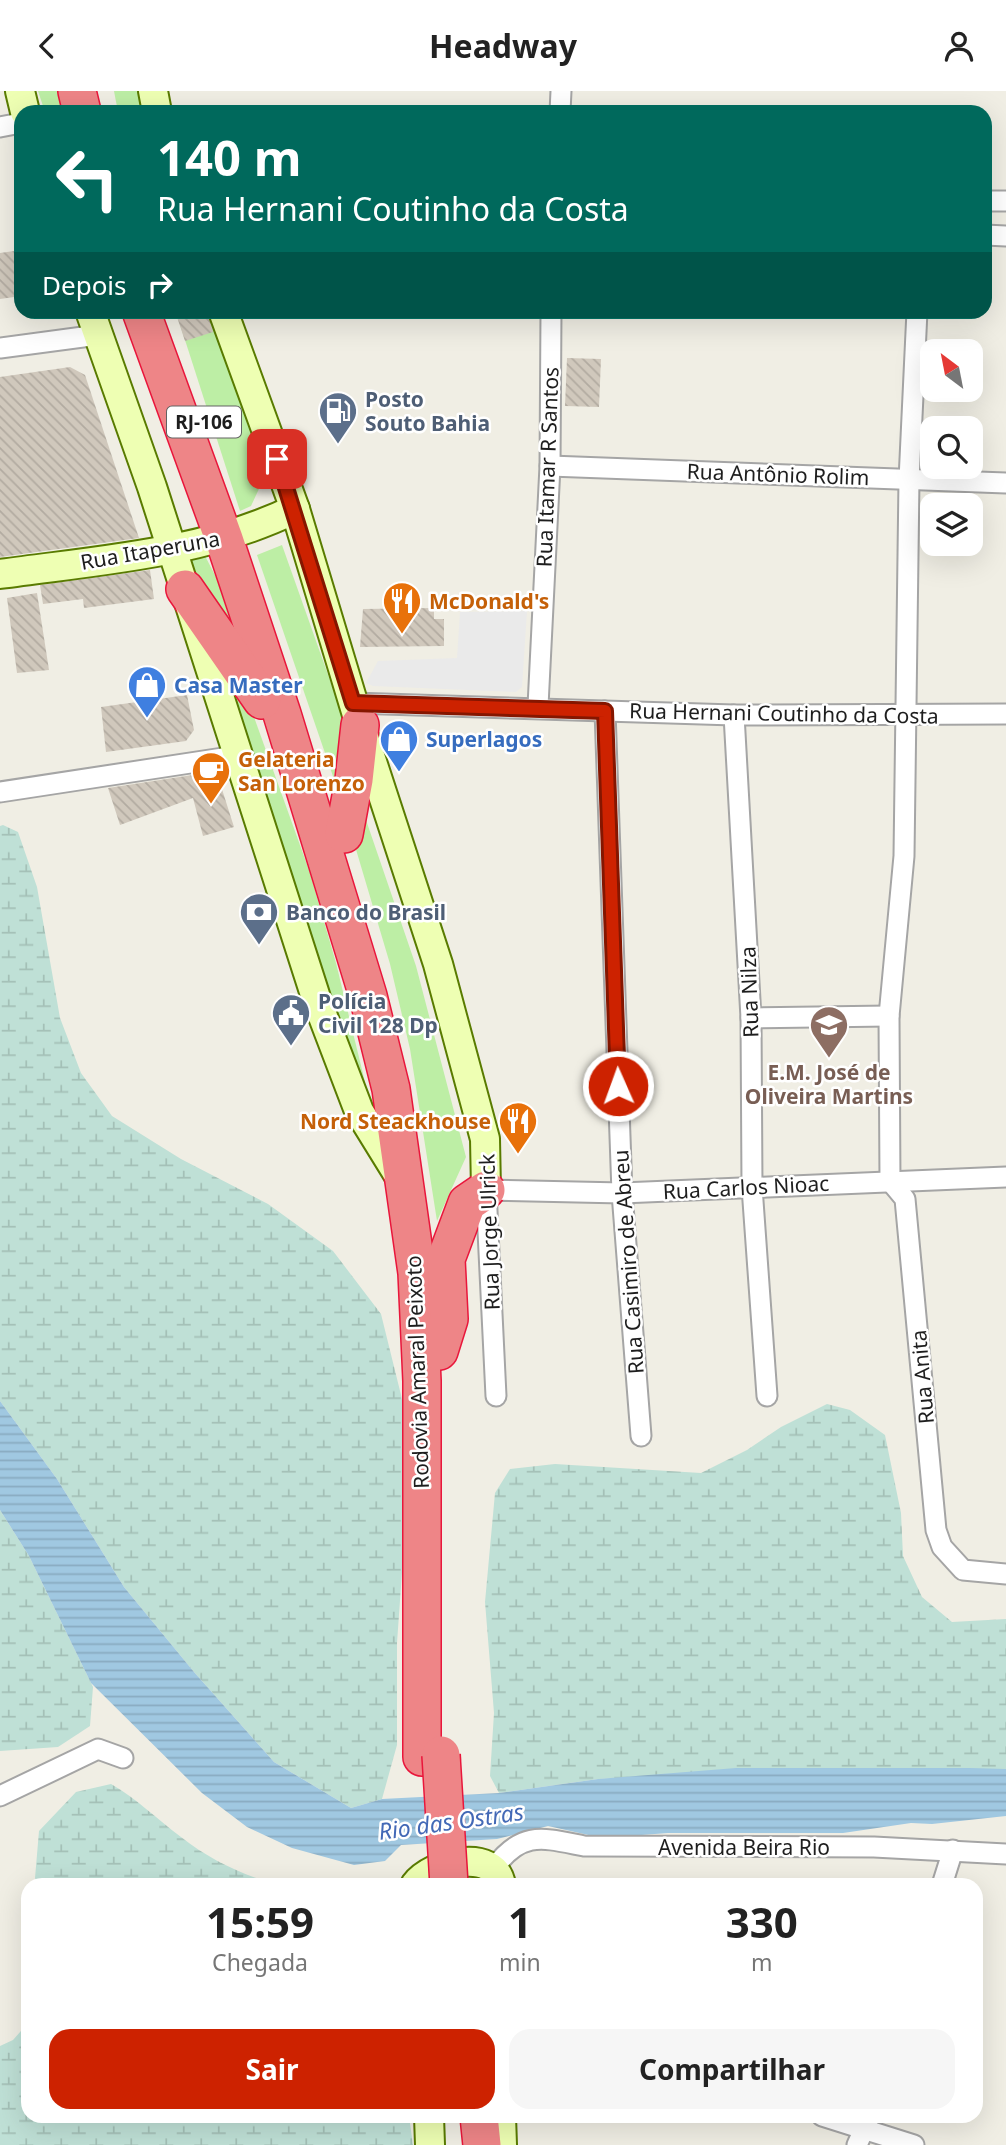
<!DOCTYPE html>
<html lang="pt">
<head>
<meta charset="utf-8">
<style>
	:root { --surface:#fff; --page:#f6f6f6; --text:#222; --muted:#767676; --accent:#cd2200 }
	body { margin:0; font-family:"Noto Sans",sans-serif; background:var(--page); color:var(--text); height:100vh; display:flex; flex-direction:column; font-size:26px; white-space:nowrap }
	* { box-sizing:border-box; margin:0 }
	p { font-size:23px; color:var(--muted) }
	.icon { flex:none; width:38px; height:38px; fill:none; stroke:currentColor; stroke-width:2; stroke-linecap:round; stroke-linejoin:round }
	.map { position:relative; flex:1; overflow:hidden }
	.sheet { position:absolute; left:21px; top:1787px; width:962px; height:245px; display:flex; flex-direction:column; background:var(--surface); border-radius:21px; box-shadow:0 7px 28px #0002 }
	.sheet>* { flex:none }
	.hud { position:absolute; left:14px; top:14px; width:978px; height:214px; border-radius:21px; box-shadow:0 7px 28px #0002; background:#00695c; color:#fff; overflow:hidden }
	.needle { width:46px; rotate:328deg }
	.controls { position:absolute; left:920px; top:248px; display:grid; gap:14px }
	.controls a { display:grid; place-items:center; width:63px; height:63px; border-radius:14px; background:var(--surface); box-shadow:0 7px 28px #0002; font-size:35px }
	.pin { position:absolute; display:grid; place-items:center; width:60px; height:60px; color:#fff; margin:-30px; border-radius:14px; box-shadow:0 4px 10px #0006 }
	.me { position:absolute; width:77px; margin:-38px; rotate:358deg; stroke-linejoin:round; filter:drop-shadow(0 0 5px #0008) }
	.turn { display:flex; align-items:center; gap:24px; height:147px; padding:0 28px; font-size:32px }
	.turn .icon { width:91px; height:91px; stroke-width:2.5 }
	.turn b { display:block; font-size:49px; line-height:60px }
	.then { display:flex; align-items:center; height:66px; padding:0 28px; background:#0003; gap:14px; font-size:26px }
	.eta { display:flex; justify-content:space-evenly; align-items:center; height:119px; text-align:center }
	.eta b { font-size:42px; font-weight:700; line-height:49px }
	.action { display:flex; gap:14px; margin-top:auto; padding:14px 28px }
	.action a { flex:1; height:80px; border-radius:21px; background:var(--accent); color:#fff; font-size:28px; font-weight:700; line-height:80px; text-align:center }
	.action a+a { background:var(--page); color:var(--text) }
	header { display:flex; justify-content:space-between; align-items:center; height:91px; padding:0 28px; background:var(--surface); font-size:32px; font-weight:700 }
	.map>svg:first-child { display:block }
	.wetland { fill:url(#wetland-marsh) }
	.garden { fill:#bdeea5 }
	.parking { fill:#eaeaea }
	.water { fill:url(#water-rules) }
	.building { fill:url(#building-back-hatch) }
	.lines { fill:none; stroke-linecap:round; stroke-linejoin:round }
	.street-casing { stroke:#a5a5a5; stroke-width:23 }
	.secondary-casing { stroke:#597b00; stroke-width:32 }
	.highway-casing { stroke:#e9163b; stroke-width:40 }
	.street { stroke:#fff; stroke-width:19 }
	.secondary { stroke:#eeffb3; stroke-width:28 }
	.highway { stroke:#ee8587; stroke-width:37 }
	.highway-bridge-casing { stroke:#e9163b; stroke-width:40; stroke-linecap:butt }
	.highway-bridge { stroke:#ee8587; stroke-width:37 }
	.route-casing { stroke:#851600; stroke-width:18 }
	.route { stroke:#cd2200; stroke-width:12 }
	.labels { text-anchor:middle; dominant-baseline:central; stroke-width:5; stroke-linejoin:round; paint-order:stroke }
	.shield { fill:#fff; stroke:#626262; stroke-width:2 }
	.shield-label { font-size:19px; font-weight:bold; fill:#1e1e1e }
	.service-label { font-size:21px; font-weight:bold; fill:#4e5e75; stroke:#fff; text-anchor:start }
	.street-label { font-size:21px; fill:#1e1e1e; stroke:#fff }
	.food-label { font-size:21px; font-weight:bold; fill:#c56008; stroke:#fff; text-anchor:start }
	.shop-label { font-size:21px; font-weight:bold; fill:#366cbe; stroke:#fff; text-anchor:start }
	.education-label { font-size:21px; font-weight:bold; fill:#785e54; stroke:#fff }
	.water-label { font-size:23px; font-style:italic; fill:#4369b6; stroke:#fff }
</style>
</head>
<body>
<header><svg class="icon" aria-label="back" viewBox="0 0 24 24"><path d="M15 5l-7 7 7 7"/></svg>Headway<svg class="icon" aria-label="person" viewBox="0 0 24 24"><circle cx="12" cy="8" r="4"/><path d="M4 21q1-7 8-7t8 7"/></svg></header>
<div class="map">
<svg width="1006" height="2054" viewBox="0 0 1006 2054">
	<defs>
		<pattern id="wetland-marsh" width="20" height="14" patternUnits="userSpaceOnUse" patternTransform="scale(1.75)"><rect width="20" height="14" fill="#bfe0d6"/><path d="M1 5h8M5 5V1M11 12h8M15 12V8" fill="none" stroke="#a4c0b7"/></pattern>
		<pattern id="water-rules" width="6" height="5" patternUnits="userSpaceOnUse" patternTransform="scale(1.75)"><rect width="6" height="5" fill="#a0c8e1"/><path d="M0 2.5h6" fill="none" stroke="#89abc1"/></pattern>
		<pattern id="building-back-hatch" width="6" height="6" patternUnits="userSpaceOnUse" patternTransform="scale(1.75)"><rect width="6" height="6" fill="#d0c8bc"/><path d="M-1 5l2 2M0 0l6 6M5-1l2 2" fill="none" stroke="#b2aba1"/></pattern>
	</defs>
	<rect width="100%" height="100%" fill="#f0eee4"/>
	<g class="wetland">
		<path d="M3,734L18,741L37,796L60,927L81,982L112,1025L181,1068L268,1113L333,1160L381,1223L402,1308L405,1439L397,1552V1654L382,1708L351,1717L274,1671L194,1581L124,1496L57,1388L0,1310V735Z"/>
		<path d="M827,1313L850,1319L885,1344L901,1422L903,1465L922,1506L952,1531L1006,1528V1678H856L598,1688L499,1702L490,1685L494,1622L485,1511L495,1402L510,1378L555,1373L701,1382L747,1359L781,1336Z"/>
		<path d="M0,1419L29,1465L93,1596L90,1635L58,1656L0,1660Z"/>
		<path d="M111,1693C137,1708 157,1728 181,1746C210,1769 243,1784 278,1794H38L35,1787L39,1740L76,1701Z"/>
		<path d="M28,1932V2025H409L413,2054H0V1955L13,1949Z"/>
	</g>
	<g class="garden">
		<path d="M38,0H58L66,21H45Z"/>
		<path d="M114,0H142L146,21H118Z"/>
		<path d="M176,221H214L221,239L265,385L251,415L240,420Z"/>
		<path d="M282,454L343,626L337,697L257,464Z"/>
		<path d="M203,461L217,488L241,565L185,466Z"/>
		<path d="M235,589L249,612L310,782L336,872L365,991L353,992L224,595Z"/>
		<path d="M359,697L366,729L416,875L466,1066L437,1130L410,958L390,873L352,745Z"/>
	</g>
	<path class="parking" d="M527,520L522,596L516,601L373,595L366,592L378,570L457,567L460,521Z"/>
	<path class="water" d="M0,1310L57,1388L124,1496L194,1581L274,1671L351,1717L382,1708L499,1702L598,1688L736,1677H970L1006,1678V1725L932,1733L911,1732L843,1742H668L602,1747L548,1735L497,1748L401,1754L385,1770L354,1774L292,1757L247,1736L202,1702L91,1592L29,1465L0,1419Z"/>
	<g class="building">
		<path d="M21,159V205L0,208V162Z"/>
		<path d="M175,220H207L213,241L185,250Z"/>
		<path d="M567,267L601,268L599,316L565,315Z"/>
		<path d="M70,276L85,284L139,447L0,466V286Z"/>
		<path d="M150,479L154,508L84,517L83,508L43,513L40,494Z"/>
		<path d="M37,502L49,579L17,582L7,507Z"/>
		<path d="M434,517V528H444V555L360,556L363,518Z"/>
		<path d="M187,604L194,639L186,650L106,661L101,616Z"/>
		<path d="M212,681L220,692L234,736L203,745L193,707L120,734L108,697Z"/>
	</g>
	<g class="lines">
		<g class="street-casing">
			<g id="street">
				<path d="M560,21L561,0"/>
				<path d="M0,36L21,32"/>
				<path d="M985,110H1006"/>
				<path d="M985,144L1006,145"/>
				<path d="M917,220L909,389L904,765L889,925L890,1090L905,1108L936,1439L942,1456L963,1479L1006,1483"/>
				<path d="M0,257L98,244"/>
				<path d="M550,375L1006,392"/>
				<path d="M353,612L734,624L1006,623"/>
				<path d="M538,615L550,375L551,220"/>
				<path d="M605,620L622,1102L641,1345"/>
				<path d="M734,624L751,927L752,1096L767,1305"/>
				<path d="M0,701L236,665"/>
				<path d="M751,927L889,925"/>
				<path d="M496,1305L486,1099L622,1102L1006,1086"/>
				<path d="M0,1705L98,1658L123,1667"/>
				<path d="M494,1777C522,1739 543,1747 584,1755L874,1756L1006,1763"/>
				<path d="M942,1794L953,1759"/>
				<path d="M822,2025L914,2054"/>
				<path d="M857,2054L870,2025"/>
			</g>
		</g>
		<g class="secondary-casing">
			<g id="secondary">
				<path d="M20,0L25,21"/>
				<path d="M153,0L157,21"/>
				<path d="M90,220L152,396L317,910L359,1020L401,1088"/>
				<path d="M223,220L295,418L360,634L438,873L485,1048L486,1099"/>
				<path d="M0,483C100,469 203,463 295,418"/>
				<path d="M415,1794C432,1771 495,1756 501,1794"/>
				<path d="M429,2025L430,2054"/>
				<path d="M501,2025L502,2054"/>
			</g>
		</g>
		<g class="highway-casing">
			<g id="highway">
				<path d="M77,0L82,21"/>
				<path d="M141,220L224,448L282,623L368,905L391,998L417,1182L422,1290V1666"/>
				<path d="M185,498L262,609"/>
				<path d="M344,743L354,689L360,634"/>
				<path d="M439,1260L449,1228L446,1168L467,1112L486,1099"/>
				<path d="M479,2025L482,2054"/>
			</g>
		</g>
		<use href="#street" class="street"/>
		<use href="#secondary" class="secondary"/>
		<use href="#highway" class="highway"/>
		<g class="highway-bridge-casing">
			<path id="highway-bridge" d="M441,1664L449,1794"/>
		</g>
		<use href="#highway-bridge" class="highway-bridge"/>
	</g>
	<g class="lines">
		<g class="route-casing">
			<path id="route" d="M277,368L353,612L605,620L618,995"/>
		</g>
		<use href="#route" class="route"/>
	</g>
	<defs>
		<g id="fuel-pin" transform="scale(2.0125)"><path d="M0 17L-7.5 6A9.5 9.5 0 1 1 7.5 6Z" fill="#5c6f8a" stroke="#fff"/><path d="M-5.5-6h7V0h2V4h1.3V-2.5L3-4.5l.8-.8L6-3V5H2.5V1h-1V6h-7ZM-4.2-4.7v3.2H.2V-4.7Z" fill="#fff"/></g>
		<g id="restaurant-pin" transform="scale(2.0125)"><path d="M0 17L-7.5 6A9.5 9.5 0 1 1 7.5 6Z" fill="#e8710a" stroke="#fff"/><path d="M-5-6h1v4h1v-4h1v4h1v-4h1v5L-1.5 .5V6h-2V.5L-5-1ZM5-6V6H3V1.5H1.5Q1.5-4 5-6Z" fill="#fff"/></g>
		<g id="shop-pin" transform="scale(2.0125)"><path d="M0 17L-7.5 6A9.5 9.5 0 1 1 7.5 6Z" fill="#3f7fe0" stroke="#fff"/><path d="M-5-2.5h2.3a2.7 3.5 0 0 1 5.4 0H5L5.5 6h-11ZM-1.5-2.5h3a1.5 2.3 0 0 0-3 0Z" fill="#fff"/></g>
		<g id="cafe-pin" transform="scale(2.0125)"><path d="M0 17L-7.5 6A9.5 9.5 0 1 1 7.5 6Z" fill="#e8710a" stroke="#fff"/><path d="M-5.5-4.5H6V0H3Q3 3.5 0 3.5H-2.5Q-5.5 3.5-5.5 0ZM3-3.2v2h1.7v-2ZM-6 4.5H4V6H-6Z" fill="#fff"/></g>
		<g id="bank-pin" transform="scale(2.0125)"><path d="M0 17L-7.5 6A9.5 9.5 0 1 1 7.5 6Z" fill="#5c6f8a" stroke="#fff"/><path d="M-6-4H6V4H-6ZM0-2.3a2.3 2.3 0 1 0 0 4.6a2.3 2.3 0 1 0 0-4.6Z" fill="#fff"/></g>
		<g id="civic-pin" transform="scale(2.0125)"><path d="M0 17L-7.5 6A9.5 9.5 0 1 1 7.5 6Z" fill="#5c6f8a" stroke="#fff"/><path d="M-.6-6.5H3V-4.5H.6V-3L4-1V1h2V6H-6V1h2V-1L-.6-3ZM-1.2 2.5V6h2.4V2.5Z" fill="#fff"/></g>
		<g id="school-pin" transform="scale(2.0125)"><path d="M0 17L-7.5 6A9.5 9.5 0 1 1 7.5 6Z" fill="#8d6e63" stroke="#fff"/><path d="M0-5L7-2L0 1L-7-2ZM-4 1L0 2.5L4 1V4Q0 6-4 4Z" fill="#fff"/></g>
	</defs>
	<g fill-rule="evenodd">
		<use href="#fuel-pin" x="338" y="320"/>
		<use href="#restaurant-pin" x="402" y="510"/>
		<use href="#shop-pin" x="147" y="594"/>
		<use href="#shop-pin" x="399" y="648"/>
		<use href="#cafe-pin" x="211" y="680"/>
		<use href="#bank-pin" x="259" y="821"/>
		<use href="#civic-pin" x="291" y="922"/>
		<use href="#school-pin" x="829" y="934"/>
		<use href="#restaurant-pin" x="518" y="1030"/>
	</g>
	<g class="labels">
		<rect class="shield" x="167" y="315.5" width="74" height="31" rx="5"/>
		<g class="shield-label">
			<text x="204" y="331">RJ-106</text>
		</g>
		<g class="service-label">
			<text x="365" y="308">Posto<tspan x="365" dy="24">Souto Bahia</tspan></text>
			<text x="286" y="821">Banco do Brasil</text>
			<text x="318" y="910">Polícia<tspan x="318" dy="24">Civil 128 Dp</tspan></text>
		</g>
		<g class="street-label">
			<text transform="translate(547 376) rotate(-88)">Rua Itamar R Santos</text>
			<text transform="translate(778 383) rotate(2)">Rua Antônio Rolim</text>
			<text transform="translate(150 459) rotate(-10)">Rua Itaperuna</text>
			<text transform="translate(784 622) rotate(1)">Rua Hernani Coutinho da Costa</text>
			<text transform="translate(749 901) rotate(-92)">Rua Nilza</text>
			<text transform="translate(746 1096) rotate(-3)">Rua Carlos Nioac</text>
			<text transform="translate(489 1141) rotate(-92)">Rua Jorge Ulrick</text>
			<text transform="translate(628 1171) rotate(-94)">Rua Casimiro de Abreu</text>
			<text transform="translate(417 1281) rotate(-92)">Rodovia Amaral Peixoto</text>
			<text transform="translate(922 1286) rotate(-95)">Rua Anita</text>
			<text x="744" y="1756">Avenida Beira Rio</text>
		</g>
		<g class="food-label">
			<text x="429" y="510">McDonald's</text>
			<text x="238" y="668">Gelateria<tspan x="238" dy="24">San Lorenzo</tspan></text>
			<text x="491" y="1030" text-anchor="end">Nord Steackhouse</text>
		</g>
		<g class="shop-label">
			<text x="174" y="594">Casa Master</text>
			<text x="426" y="648">Superlagos</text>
		</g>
		<g class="education-label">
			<text x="829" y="981">E.M. José de<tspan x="829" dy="24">Oliveira Martins</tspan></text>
		</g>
		<g class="water-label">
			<text transform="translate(451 1730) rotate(-8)">Rio das Ostras</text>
		</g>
	</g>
</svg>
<div class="controls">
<a><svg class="needle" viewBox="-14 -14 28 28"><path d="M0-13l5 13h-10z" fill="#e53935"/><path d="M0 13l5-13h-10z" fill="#767676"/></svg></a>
<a><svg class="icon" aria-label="search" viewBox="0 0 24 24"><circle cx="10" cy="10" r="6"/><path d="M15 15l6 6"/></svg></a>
<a><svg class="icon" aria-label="layers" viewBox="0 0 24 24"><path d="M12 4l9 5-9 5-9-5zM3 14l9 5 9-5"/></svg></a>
</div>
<div class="pin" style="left:277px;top:368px;background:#d93025"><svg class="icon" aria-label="arrive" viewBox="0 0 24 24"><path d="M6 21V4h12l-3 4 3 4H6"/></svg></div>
<svg class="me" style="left:618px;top:995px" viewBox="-20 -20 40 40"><circle r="17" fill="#cd2200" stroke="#fff" stroke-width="3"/><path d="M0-11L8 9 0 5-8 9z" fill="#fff"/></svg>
<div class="hud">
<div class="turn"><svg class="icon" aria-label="left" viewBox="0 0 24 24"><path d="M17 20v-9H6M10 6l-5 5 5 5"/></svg><div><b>140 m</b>Rua Hernani Coutinho da Costa</div></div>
<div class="then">Depois<svg class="icon" aria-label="right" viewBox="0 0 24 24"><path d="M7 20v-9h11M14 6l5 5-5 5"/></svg></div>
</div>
<section class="sheet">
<div class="eta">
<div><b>15:59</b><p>Chegada</p></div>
<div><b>1</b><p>min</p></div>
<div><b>330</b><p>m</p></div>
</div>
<div class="action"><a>Sair</a><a>Compartilhar</a></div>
</section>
</div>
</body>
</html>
